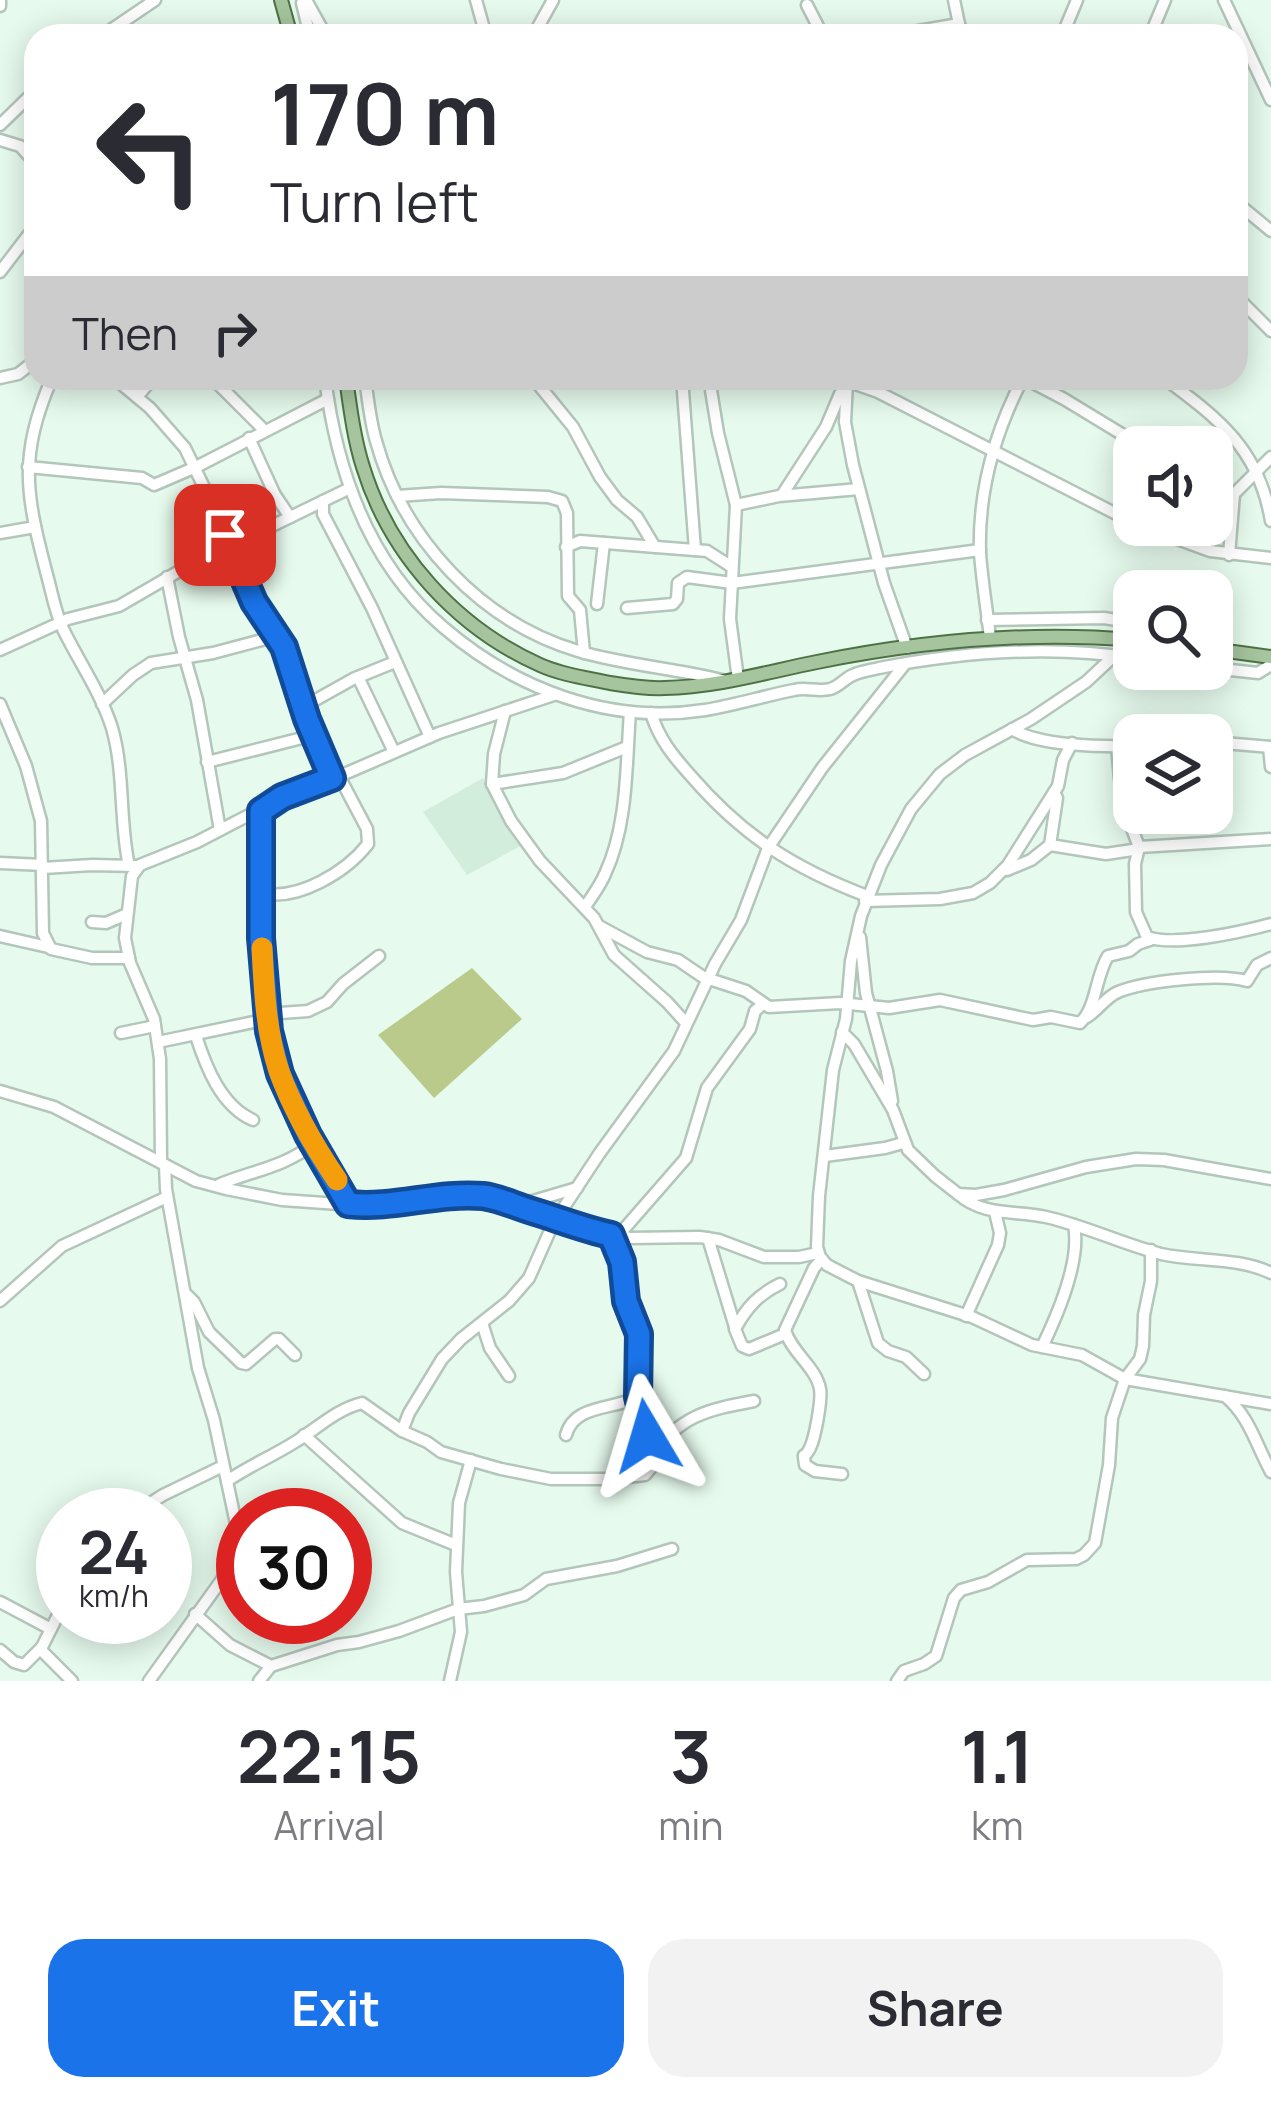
<!DOCTYPE html>
<html lang="en">
<head>
<meta charset="utf-8">
<style>
	:root { --surface:#fff; --page:#f2f2f3; --text:#2b2b33; --muted:#7c7c81; --accent:#1a73e8 }
	body { margin:0; font-family:Manrope,sans-serif; background:var(--page); color:var(--text); height:100vh; display:flex; flex-direction:column; font-size:45px; white-space:nowrap }
	* { box-sizing:border-box; margin:0 }
	p { font-size:39px; color:var(--muted) }
	.icon { flex:none; width:66px; height:66px; fill:none; stroke:currentColor; stroke-width:2; stroke-linecap:round; stroke-linejoin:round }
	.map { position:relative; height:1681px; overflow:hidden }
	.drawer { display:flex; flex-direction:column; background:var(--surface); flex:1 }
	.drawer>* { flex:none }
	.banner { position:absolute; left:24px; top:24px; width:1224px; height:366px; border-radius:36px; box-shadow:0 6px 30px #0003; background:#fff; color:var(--text); overflow:hidden }
	.fabs { position:absolute; left:1113px; top:426px; display:grid; gap:24px }
	.fabs a { display:grid; place-items:center; width:120px; height:120px; border-radius:24px; background:var(--surface); box-shadow:0 6px 30px #0003; font-size:60px }
	.speed { position:absolute; left:36px; top:1488px; display:flex; gap:24px; font-size:60px; font-weight:700; text-align:center }
	.speed>* { display:grid; place-content:center; width:156px; height:156px; border-radius:50%; background:var(--surface); box-shadow:0 6px 30px #0003; line-height:1 }
	.speed small { font-size:30px; font-weight:400 }
	.speed .limit { border:18px solid #d22; background:#fff; color:#111 }
	.pin { position:absolute; display:grid; place-items:center; width:102px; height:102px; color:#fff; margin:-51px; border-radius:24px; box-shadow:0 6px 18px #0006 }
	.me { position:absolute; width:132px; margin:-66px; rotate:353deg; stroke-linejoin:round; filter:drop-shadow(0 0 9px #0008) }
	.turn { display:flex; align-items:center; gap:42px; height:252px; padding:0 48px; font-size:54px }
	.turn .icon { width:156px; height:156px; stroke-width:2.5 }
	.turn b { display:block; font-size:84px; line-height:102px }
	.then { display:flex; align-items:center; height:114px; padding:0 48px; background:#0003; gap:24px; font-size:45px }
	.eta { display:flex; justify-content:space-evenly; align-items:center; height:204px; text-align:center }
	.eta b { font-size:72px; font-weight:700; line-height:84px }
	.action { display:flex; gap:24px; margin-top:auto; padding:24px 48px }
	.action a { flex:1; height:138px; border-radius:36px; background:var(--accent); color:#fff; font-size:48px; font-weight:700; line-height:138px; text-align:center }
	.action a+a { background:var(--page); color:var(--text) }
	.map>svg:first-child { display:block }
	.built { fill:#d3eddd }
	.green { fill:#b9ca8a }
	.lines { fill:none; stroke-linecap:round; stroke-linejoin:round }
	.minor-casing { stroke:#b4c6bb; stroke-width:15 }
	.major-casing { stroke:#4e7246; stroke-width:16 }
	.minor { stroke:#fff; stroke-width:10 }
	.major { stroke:#a6c59e; stroke-width:12 }
	.route-casing { stroke:#114b97; stroke-width:30 }
	.route { stroke:#1a73e8; stroke-width:21 }
	.slow { stroke:#f59e0b; stroke-width:21 }
</style>
</head>
<body>
<div class="map">
<svg width="1271" height="1681" viewBox="0 0 1271 1681">
	<rect width="100%" height="100%" fill="#e6faed"/>
	<path class="built" d="M483,778L528,842L467,875L423,812Z"/>
	<path class="green" d="M472,968L522,1019L434,1098L378,1035Z"/>
	<g class="lines">
		<g class="minor-casing">
			<g id="minor">
				<path d="M306,0L326,36"/>
				<path d="M476,0L486,36"/>
				<path d="M954,0L959,24"/>
				<path d="M1224,0L1271,100"/>
				<path d="M302,3L310,36"/>
				<path d="M807,5L823,36"/>
				<path d="M0,6V0"/>
				<path d="M102,36L155,0"/>
				<path d="M533,36L553,0"/>
				<path d="M889,36L959,24L963,36"/>
				<path d="M1062,36L1077,0"/>
				<path d="M1150,36L1165,0"/>
				<path d="M0,125L36,90"/>
				<path d="M0,140L20,146L36,164"/>
				<path d="M1236,202L1271,231"/>
				<path d="M0,272L36,225"/>
				<path d="M1236,296L1271,331"/>
				<path d="M0,378L18,374L36,360"/>
				<path d="M52,378C18,457 26,495 47,575C52,593 55,612 63,629C79,662 101,693 112,728C125,773 119,821 129,866"/>
				<path d="M114,378L150,408L185,448L232,545"/>
				<path d="M212,378L264,430"/>
				<path d="M325,378C337,473 369,564 443,627C515,689 609,725 705,710C735,705 764,696 794,690C806,687 819,692 830,689C839,687 845,678 853,675C861,671 871,670 879,668C962,652 1051,645 1134,658"/>
				<path d="M365,378C368,399 370,421 376,441C403,539 481,622 578,651C624,665 674,668 722,680"/>
				<path d="M431,378L456,381L463,378"/>
				<path d="M533,378L573,427L600,477L617,500L637,517L655,547"/>
				<path d="M682,378L695,550"/>
				<path d="M709,378L718,433L736,505L730,619L738,679"/>
				<path d="M838,378L878,392L1134,523"/>
				<path d="M1024,378L1064,399L1143,447"/>
				<path d="M1164,378C1219,419 1259,449 1271,521"/>
				<path d="M847,382L845,422L853,465L884,583L907,648"/>
				<path d="M137,397L153,378"/>
				<path d="M249,438L275,495L290,517"/>
				<path d="M28,467L142,478L154,485L196,467L328,399"/>
				<path d="M1212,485L1222,492L1234,494L1271,457"/>
				<path d="M782,495L826,427L840,394L847,386"/>
				<path d="M397,496L441,493L548,497L562,501L567,513L568,596L580,610L584,653"/>
				<path d="M323,501V514L372,608L430,737"/>
				<path d="M736,505L779,496L859,489"/>
				<path d="M1139,525L1210,551L1271,558"/>
				<path d="M0,533L35,527"/>
				<path d="M229,547L254,601L284,647L307,719L332,778"/>
				<path d="M566,547L580,541L707,551L732,567"/>
				<path d="M1229,555L1234,494"/>
				<path d="M167,577L179,637L197,700L220,830"/>
				<path d="M597,604L604,543"/>
				<path d="M627,608L673,604L677,599L678,583L687,577L732,583L980,550"/>
				<path d="M987,620L1104,618L1123,621L1134,628"/>
				<path d="M990,638C987,610 982,581 980,553C978,491 995,432 1023,378"/>
				<path d="M0,650L68,619L119,606L181,570L348,489"/>
				<path d="M1115,655L1086,682L1031,719L965,755L940,774L911,809L881,865L861,916L851,961L846,1019L833,1070L819,1196L817,1247L820,1257L827,1265L858,1281L972,1317L1032,1345L1082,1355L1125,1379L1271,1404"/>
				<path d="M1212,668L1258,673L1271,665"/>
				<path d="M358,677L394,752"/>
				<path d="M0,704L26,766L41,821L43,933L51,949L92,958H129"/>
				<path d="M102,704L133,675L151,663L213,653L277,636"/>
				<path d="M303,707L353,679L395,662"/>
				<path d="M505,711L494,754L492,784L511,821L540,861L594,918L614,955L667,1002L686,1023"/>
				<path d="M651,713C659,739 673,756 691,776C743,836 793,868 867,896"/>
				<path d="M1012,729C1038,746 1102,747 1134,746"/>
				<path d="M1212,742L1271,747"/>
				<path d="M1117,746L1120,779L1131,826L1139,847L1135,864L1136,912L1147,937C1175,947 1241,932 1271,924"/>
				<path d="M1269,747L1271,767"/>
				<path d="M207,762L314,735"/>
				<path d="M492,784L563,773L627,747"/>
				<path d="M261,811V938L269,1031L278,1069L308,1135L348,1204"/>
				<path d="M1050,845L1106,854L1139,849"/>
				<path d="M1139,847L1271,839"/>
				<path d="M0,863L43,865"/>
				<path d="M43,868L92,865L136,866"/>
				<path d="M1007,870L1031,860L1050,845L1057,798L1054,792"/>
				<path d="M263,893C298,901 346,872 368,844L367,829L339,776"/>
				<path d="M865,901L940,899L973,893L990,883L1008,865L1058,786L1063,760L1072,743"/>
				<path d="M585,907C592,896 600,886 605,874C628,825 626,765 630,712"/>
				<path d="M92,922L106,923L127,914"/>
				<path d="M599,926L647,952L678,960L703,977L746,991L769,1007L840,1003L889,1008L940,1000L1033,1020L1051,1017L1080,1023C1097,1007 1095,977 1108,956L1129,951L1138,944L1150,940"/>
				<path d="M0,936L48,947"/>
				<path d="M860,937L866,993L887,1071L892,1101"/>
				<path d="M267,1014L308,1011L327,1002L343,984L379,956"/>
				<path d="M1087,1017C1098,1010 1106,997 1118,992C1145,981 1219,973 1247,981L1257,965L1271,958"/>
				<path d="M842,1032L854,1044L893,1110L908,1150L935,1176L958,1194L976,1195L1004,1190L1086,1167L1136,1159L1164,1160L1271,1179"/>
				<path d="M121,1033L155,1026"/>
				<path d="M196,1036C206,1067 221,1106 253,1120"/>
				<path d="M158,1042L268,1019"/>
				<path d="M0,1091L54,1107L196,1181L226,1189L282,1200L367,1206L466,1195L488,1196L557,1217L582,1228L630,1238L700,1237L719,1240L764,1257H799L818,1253"/>
				<path d="M825,1156L885,1148L903,1143"/>
				<path d="M161,1162L160,1059L154,1019L130,963L125,938L132,876L140,865L197,842L299,789L349,772L439,733L554,695"/>
				<path d="M218,1185C251,1171 285,1167 313,1144"/>
				<path d="M958,1194C984,1217 1015,1210 1046,1217C1086,1226 1122,1244 1161,1254C1197,1262 1238,1257 1271,1273"/>
				<path d="M516,1202L533,1201L577,1188"/>
				<path d="M618,1236L686,1158L707,1088L750,1029L755,1011L763,1004"/>
				<path d="M708,1238L735,1327"/>
				<path d="M822,1259L814,1268L785,1330C791,1352 816,1367 820,1389C822,1400 815,1438 810,1448C803,1462 803,1448 805,1465L815,1471L842,1474"/>
				<path d="M858,1281L878,1343L888,1351L906,1357L924,1374"/>
				<path d="M780,1284C759,1294 746,1308 735,1329L742,1346L749,1349L785,1334"/>
				<path d="M187,1295L194,1302L209,1332L241,1363L246,1364L275,1339H279L295,1355"/>
				<path d="M0,1301L62,1246L167,1197"/>
				<path d="M966,1316L998,1245L1000,1233L995,1212"/>
				<path d="M482,1323L490,1348L509,1376"/>
				<path d="M1042,1347C1057,1316 1081,1260 1074,1225"/>
				<path d="M1225,1396C1250,1417 1256,1445 1271,1472"/>
				<path d="M402,1431L409,1413L442,1359L461,1339L509,1301L529,1278L553,1224L599,1154L674,1051L715,964L741,920L768,848L822,768L905,664"/>
				<path d="M304,1435L402,1523L456,1545"/>
				<path d="M566,1435C574,1404 613,1410 638,1397"/>
				<path d="M649,1458C680,1416 705,1410 754,1401"/>
				<path d="M227,1481C249,1466 273,1456 295,1442C318,1428 335,1410 362,1403L402,1431L427,1442L441,1452L501,1469L551,1479H610L645,1475L650,1469V1462L646,1428L638,1397L640,1378L639,1334L626,1301L622,1261L611,1235"/>
				<path d="M132,1515L163,1495L223,1466"/>
				<path d="M0,1602L51,1629"/>
				<path d="M63,1605L42,1647V1651L72,1681"/>
				<path d="M458,1609L484,1606L524,1595L546,1579L617,1566L672,1549"/>
				<path d="M195,1614L230,1645L271,1666L337,1645L359,1642L399,1631L458,1609"/>
				<path d="M0,1650L14,1662L24,1665L42,1647"/>
				<path d="M149,1681L233,1564L238,1533L214,1420L198,1368L166,1189L165,1165"/>
				<path d="M259,1681L271,1666"/>
				<path d="M450,1681L461,1632L456,1572L459,1503L471,1460"/>
				<path d="M897,1681L904,1671L924,1664L936,1656L954,1598L961,1590L988,1582L1027,1560L1076,1559L1084,1555L1095,1543L1109,1465L1112,1418L1125,1379L1140,1359L1143,1346L1144,1315L1151,1281V1250"/>
			</g>
		</g>
		<g class="major-casing">
			<g id="major">
				<path d="M281,0L291,36"/>
				<path d="M346,378C350,407 354,439 363,467C390,555 457,628 540,665C562,675 587,678 610,683C628,686 647,689 665,688C716,687 767,672 817,662C921,641 1029,631 1134,640"/>
				<path d="M1212,649L1271,657"/>
			</g>
		</g>
		<use href="#minor" class="minor"/>
		<use href="#major" class="major"/>
	</g>
	<g class="lines">
		<g class="route-casing">
			<path id="route" d="M225,535L254,602L284,647L307,719L332,778L282,797L261,811V938L269,1031L280,1074L308,1135L348,1204C394,1209 437,1192 483,1196C499,1198 513,1205 529,1210C556,1218 583,1229 611,1235L622,1262L626,1301L639,1334L638,1397L647,1436"/>
		</g>
		<use href="#route" class="route"/>
		<path class="slow" d="M262,948C264,989 266,1032 279,1071C293,1110 314,1146 337,1180"/>
	</g>
</svg>
<div class="fabs">
<a><svg class="icon" aria-label="sound" viewBox="0 0 24 24"><path d="M4 9h4l5-4v14l-5-4H4zM17 9q2 3 0 6"/></svg></a>
<a><svg class="icon" aria-label="search" viewBox="0 0 24 24"><circle cx="10" cy="10" r="6"/><path d="M15 15l6 6"/></svg></a>
<a><svg class="icon" aria-label="layers" viewBox="0 0 24 24"><path d="M12 4l9 5-9 5-9-5zM3 14l9 5 9-5"/></svg></a>
</div>
<div class="speed"><div>24<small>km/h</small></div><div class="limit">30</div></div>
<div class="pin" style="left:225px;top:535px;background:#d93025"><svg class="icon" aria-label="arrive" viewBox="0 0 24 24"><path d="M6 21V4h12l-3 4 3 4H6"/></svg></div>
<svg class="me" style="left:647px;top:1436px" viewBox="-20 -20 40 40"><path d="M0-17L14 15 0 8-14 15z" fill="#1a73e8" stroke="#fff" stroke-width="4"/></svg>
<div class="banner">
<div class="turn"><svg class="icon" aria-label="left" viewBox="0 0 24 24"><path d="M17 20v-9H6M10 6l-5 5 5 5"/></svg><div><b>170 m</b>Turn left</div></div>
<div class="then">Then<svg class="icon" aria-label="right" viewBox="0 0 24 24"><path d="M7 20v-9h11M14 6l5 5-5 5"/></svg></div>
</div>
</div>
<section class="drawer">
<div class="eta">
<div><b>22:15</b><p>Arrival</p></div>
<div><b>3</b><p>min</p></div>
<div><b>1.1</b><p>km</p></div>
</div>
<div class="action"><a>Exit</a><a>Share</a></div>
</section>
</body>
</html>
